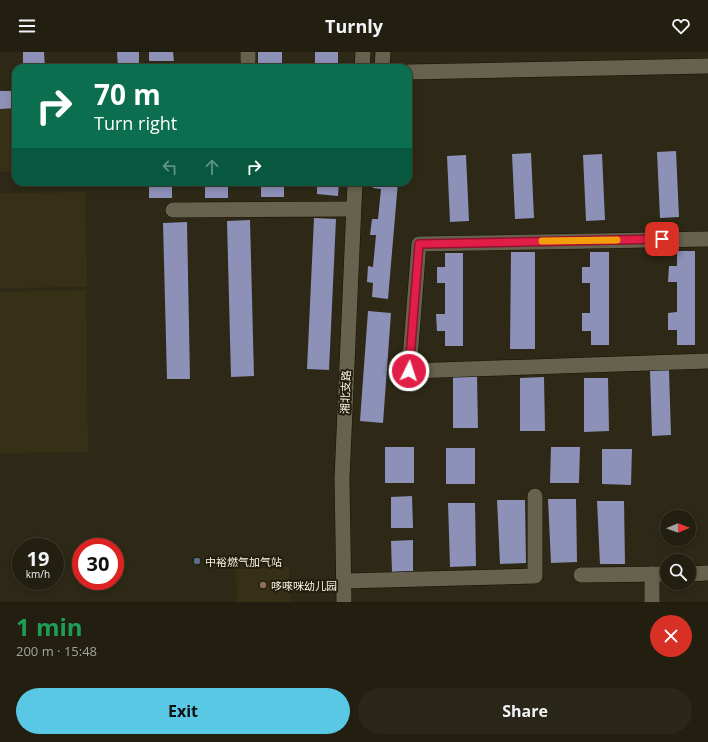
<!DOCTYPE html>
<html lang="en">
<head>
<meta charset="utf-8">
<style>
	:root { --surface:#221f10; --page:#2a2719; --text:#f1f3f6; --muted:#a2a29f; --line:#3f3d30; --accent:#59c8e5 }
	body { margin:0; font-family:"Open Sans","Noto Sans SC",sans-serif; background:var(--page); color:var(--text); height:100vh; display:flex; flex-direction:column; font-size:15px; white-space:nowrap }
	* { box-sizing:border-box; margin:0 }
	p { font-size:13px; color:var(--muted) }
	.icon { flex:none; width:22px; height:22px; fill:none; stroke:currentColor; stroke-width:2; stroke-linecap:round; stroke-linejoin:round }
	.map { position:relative; height:550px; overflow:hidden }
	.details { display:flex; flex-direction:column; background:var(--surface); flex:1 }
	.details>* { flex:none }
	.banner { position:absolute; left:12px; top:12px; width:400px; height:122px; border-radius:12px; box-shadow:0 2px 6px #0003,0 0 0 1px var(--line); background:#0b6e4f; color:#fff; overflow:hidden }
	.needle { width:26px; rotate:89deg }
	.tools { position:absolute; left:660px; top:458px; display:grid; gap:8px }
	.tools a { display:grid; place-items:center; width:36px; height:36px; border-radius:50%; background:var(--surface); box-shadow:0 2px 6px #0003,0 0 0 1px var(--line); font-size:20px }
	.speed { position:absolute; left:12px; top:486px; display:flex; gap:8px; font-size:20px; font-weight:700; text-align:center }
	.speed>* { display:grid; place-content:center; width:52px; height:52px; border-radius:50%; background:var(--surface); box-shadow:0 2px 6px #0003,0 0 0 1px var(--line); line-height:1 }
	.speed small { font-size:10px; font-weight:400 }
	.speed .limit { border:6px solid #d22; background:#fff; color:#111 }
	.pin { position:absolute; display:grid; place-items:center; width:34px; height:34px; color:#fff; margin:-17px; border-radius:8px; box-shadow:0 2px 6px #0006 }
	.me { position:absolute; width:44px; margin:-22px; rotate:4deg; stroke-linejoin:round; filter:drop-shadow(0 0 3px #0008) }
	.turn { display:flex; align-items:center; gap:14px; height:84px; padding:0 16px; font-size:18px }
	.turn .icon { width:52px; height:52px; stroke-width:2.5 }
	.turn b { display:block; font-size:28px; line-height:34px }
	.lanes { display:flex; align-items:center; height:38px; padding:0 16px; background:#0003; justify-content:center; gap:20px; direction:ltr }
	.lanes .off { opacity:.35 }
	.round { display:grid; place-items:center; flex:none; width:42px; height:42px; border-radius:21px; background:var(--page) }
	.summary { display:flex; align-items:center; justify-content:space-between; height:68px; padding:0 16px }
	h1 { font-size:24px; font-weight:700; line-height:30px; color:#1e9e55 }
	.cta { display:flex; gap:8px; margin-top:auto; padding:8px 16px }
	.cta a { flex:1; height:46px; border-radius:24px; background:var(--accent); color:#111; font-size:16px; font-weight:700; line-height:46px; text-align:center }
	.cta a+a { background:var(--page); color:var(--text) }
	header { display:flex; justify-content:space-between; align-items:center; height:52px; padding:0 16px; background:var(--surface); font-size:18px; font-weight:700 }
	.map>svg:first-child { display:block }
	.built { fill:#363116 }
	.building { fill:#8d90b7 }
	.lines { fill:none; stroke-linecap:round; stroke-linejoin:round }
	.minor-casing { stroke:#151102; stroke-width:16 }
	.minor { stroke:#66624d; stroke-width:15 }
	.route-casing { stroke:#92132f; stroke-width:10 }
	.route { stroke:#e11d48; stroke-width:7 }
	.slow { stroke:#f59e0b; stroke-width:7 }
	.service-dot { fill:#5c6f8a; stroke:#231f0c; stroke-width:1.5 }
	.education-dot { fill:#8d6e63; stroke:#231f0c; stroke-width:1.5 }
	.labels { text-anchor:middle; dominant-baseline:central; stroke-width:4; stroke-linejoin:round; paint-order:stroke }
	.street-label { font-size:11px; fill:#f8f6e9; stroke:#231f0c }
	.poi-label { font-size:11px; fill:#f8f6e9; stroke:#231f0c; text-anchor:start }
</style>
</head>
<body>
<header><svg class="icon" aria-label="menu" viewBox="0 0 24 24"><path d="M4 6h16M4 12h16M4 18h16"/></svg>Turnly<svg class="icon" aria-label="heart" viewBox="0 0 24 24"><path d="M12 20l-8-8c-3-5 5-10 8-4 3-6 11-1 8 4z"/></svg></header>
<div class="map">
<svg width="708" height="550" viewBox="0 0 708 550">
	<rect width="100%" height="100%" fill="#2d2916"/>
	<g class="built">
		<rect x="0" y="38" width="16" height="82"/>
		<path d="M85,140L87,235L0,236V141Z"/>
		<path d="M86,238L88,400L0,401V240Z"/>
		<path d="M289,515L290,550H237L236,517Z"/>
	</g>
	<g class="building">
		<path d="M23,0H44L45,16H23Z"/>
		<path d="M117,0H139V16H118Z"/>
		<path d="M149,0H173L174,9H149Z"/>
		<rect x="258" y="0" width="24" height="16"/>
		<rect x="315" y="0" width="23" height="16"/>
		<path d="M0,39H16V56L0,57Z"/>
		<path d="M676,99L679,165L660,166L657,100Z"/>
		<path d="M531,101L534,166L515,167L512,102Z"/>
		<path d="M602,102L605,168L586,169L583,103Z"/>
		<path d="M466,103L469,169L450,170L447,104Z"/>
		<rect x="149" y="130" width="23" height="16"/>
		<rect x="205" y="130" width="23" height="16"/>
		<rect x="261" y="130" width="23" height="15"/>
		<path d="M317,130H339L338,144L317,142Z"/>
		<path d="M374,130H398L388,247L372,245L373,231L367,230L368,214L373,215L376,183H370L372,167H378L381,137L373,136Z"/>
		<path d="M314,166L336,167L329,318L307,317Z"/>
		<path d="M250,168L254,324L231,325L227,169Z"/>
		<path d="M187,170L190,327H167L163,171Z"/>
		<path d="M677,199H695V293H677V278H668V261L677,260V230H668L669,214H677Z"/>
		<path d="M511,200H535V297H510Z"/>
		<path d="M590,200H609V293H591V279H582V261H590V231H582V215H590Z"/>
		<path d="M445,201H463V294H445V279H437L436,262H445V231H437V215H445Z"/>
		<path d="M368,259L391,261L383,371L360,369Z"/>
		<path d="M650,318H669L671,383L652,384Z"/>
		<path d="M453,323H477L478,376H453Z"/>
		<path d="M544,325L545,379H520V326Z"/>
		<path d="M584,326H608L609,379L584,380Z"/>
		<rect x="385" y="395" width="29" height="36"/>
		<path d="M551,395H580L579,431H550Z"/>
		<rect x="446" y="396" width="29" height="36"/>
		<path d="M602,397H632L631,433L602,432Z"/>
		<path d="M412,444L413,476H391V445Z"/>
		<path d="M548,447H576L577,510L551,511Z"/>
		<path d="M497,448H525L526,511L500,512Z"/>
		<path d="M597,449H624L625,512H600Z"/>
		<path d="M448,451H475L476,514L450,515Z"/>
		<path d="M413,488V519L392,520L391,489Z"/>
	</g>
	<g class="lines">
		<g class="minor-casing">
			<g id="minor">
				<path d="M248,0V9"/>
				<path d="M362,16L363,0"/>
				<path d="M382,16L383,0"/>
				<path d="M408,20L708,14"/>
				<path d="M173,158L353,157"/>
				<path d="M708,187L419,192L409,319L708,309"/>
				<path d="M652,522V550"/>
				<path d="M689,522L708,521"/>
				<path d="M581,523L667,522"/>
				<path d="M344,529L535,524V444"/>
				<path d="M344,550L342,427L355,130"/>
			</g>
		</g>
		<use href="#minor" class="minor"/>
	</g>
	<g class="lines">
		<g class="route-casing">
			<path id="route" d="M409,319L419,192L662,187"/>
		</g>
		<use href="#route" class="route"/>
		<path class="slow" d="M542,189L617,188"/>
	</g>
	<circle class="service-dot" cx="197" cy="509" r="4"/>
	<circle class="education-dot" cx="263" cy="533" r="4"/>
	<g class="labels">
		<g class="street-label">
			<text transform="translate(345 340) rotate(-88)">湘北支路</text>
		</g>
		<g class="poi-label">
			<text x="205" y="509">中裕燃气加气站</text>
			<text x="271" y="533">哆唻咪幼儿园</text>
		</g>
	</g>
</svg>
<div class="tools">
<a><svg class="needle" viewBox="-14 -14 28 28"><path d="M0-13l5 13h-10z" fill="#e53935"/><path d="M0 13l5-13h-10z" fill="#a2a29f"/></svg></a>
<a><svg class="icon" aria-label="search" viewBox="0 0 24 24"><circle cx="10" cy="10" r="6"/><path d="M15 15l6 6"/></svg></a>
</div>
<div class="speed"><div>19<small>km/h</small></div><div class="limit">30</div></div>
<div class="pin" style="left:662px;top:187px;background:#d93025"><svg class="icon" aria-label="arrive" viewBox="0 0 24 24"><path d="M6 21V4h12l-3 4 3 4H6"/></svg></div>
<svg class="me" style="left:409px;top:319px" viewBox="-20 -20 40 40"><circle r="17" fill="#e11d48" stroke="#fff" stroke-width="3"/><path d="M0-11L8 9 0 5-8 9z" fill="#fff"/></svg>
<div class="banner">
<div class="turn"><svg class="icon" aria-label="right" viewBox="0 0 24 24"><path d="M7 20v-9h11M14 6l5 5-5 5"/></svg><div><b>70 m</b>Turn right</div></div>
<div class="lanes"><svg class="icon off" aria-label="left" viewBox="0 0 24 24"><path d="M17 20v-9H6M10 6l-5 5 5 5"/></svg><svg class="icon off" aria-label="ahead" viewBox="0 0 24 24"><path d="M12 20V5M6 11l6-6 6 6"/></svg><svg class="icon" aria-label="right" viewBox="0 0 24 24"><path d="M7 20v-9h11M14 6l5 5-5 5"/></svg></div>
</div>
</div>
<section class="details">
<div class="summary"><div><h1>1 min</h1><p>200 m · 15:48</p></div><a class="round" style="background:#d93025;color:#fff"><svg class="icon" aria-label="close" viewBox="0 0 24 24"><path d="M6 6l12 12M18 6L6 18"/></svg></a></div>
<div class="cta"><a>Exit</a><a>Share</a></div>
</section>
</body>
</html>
